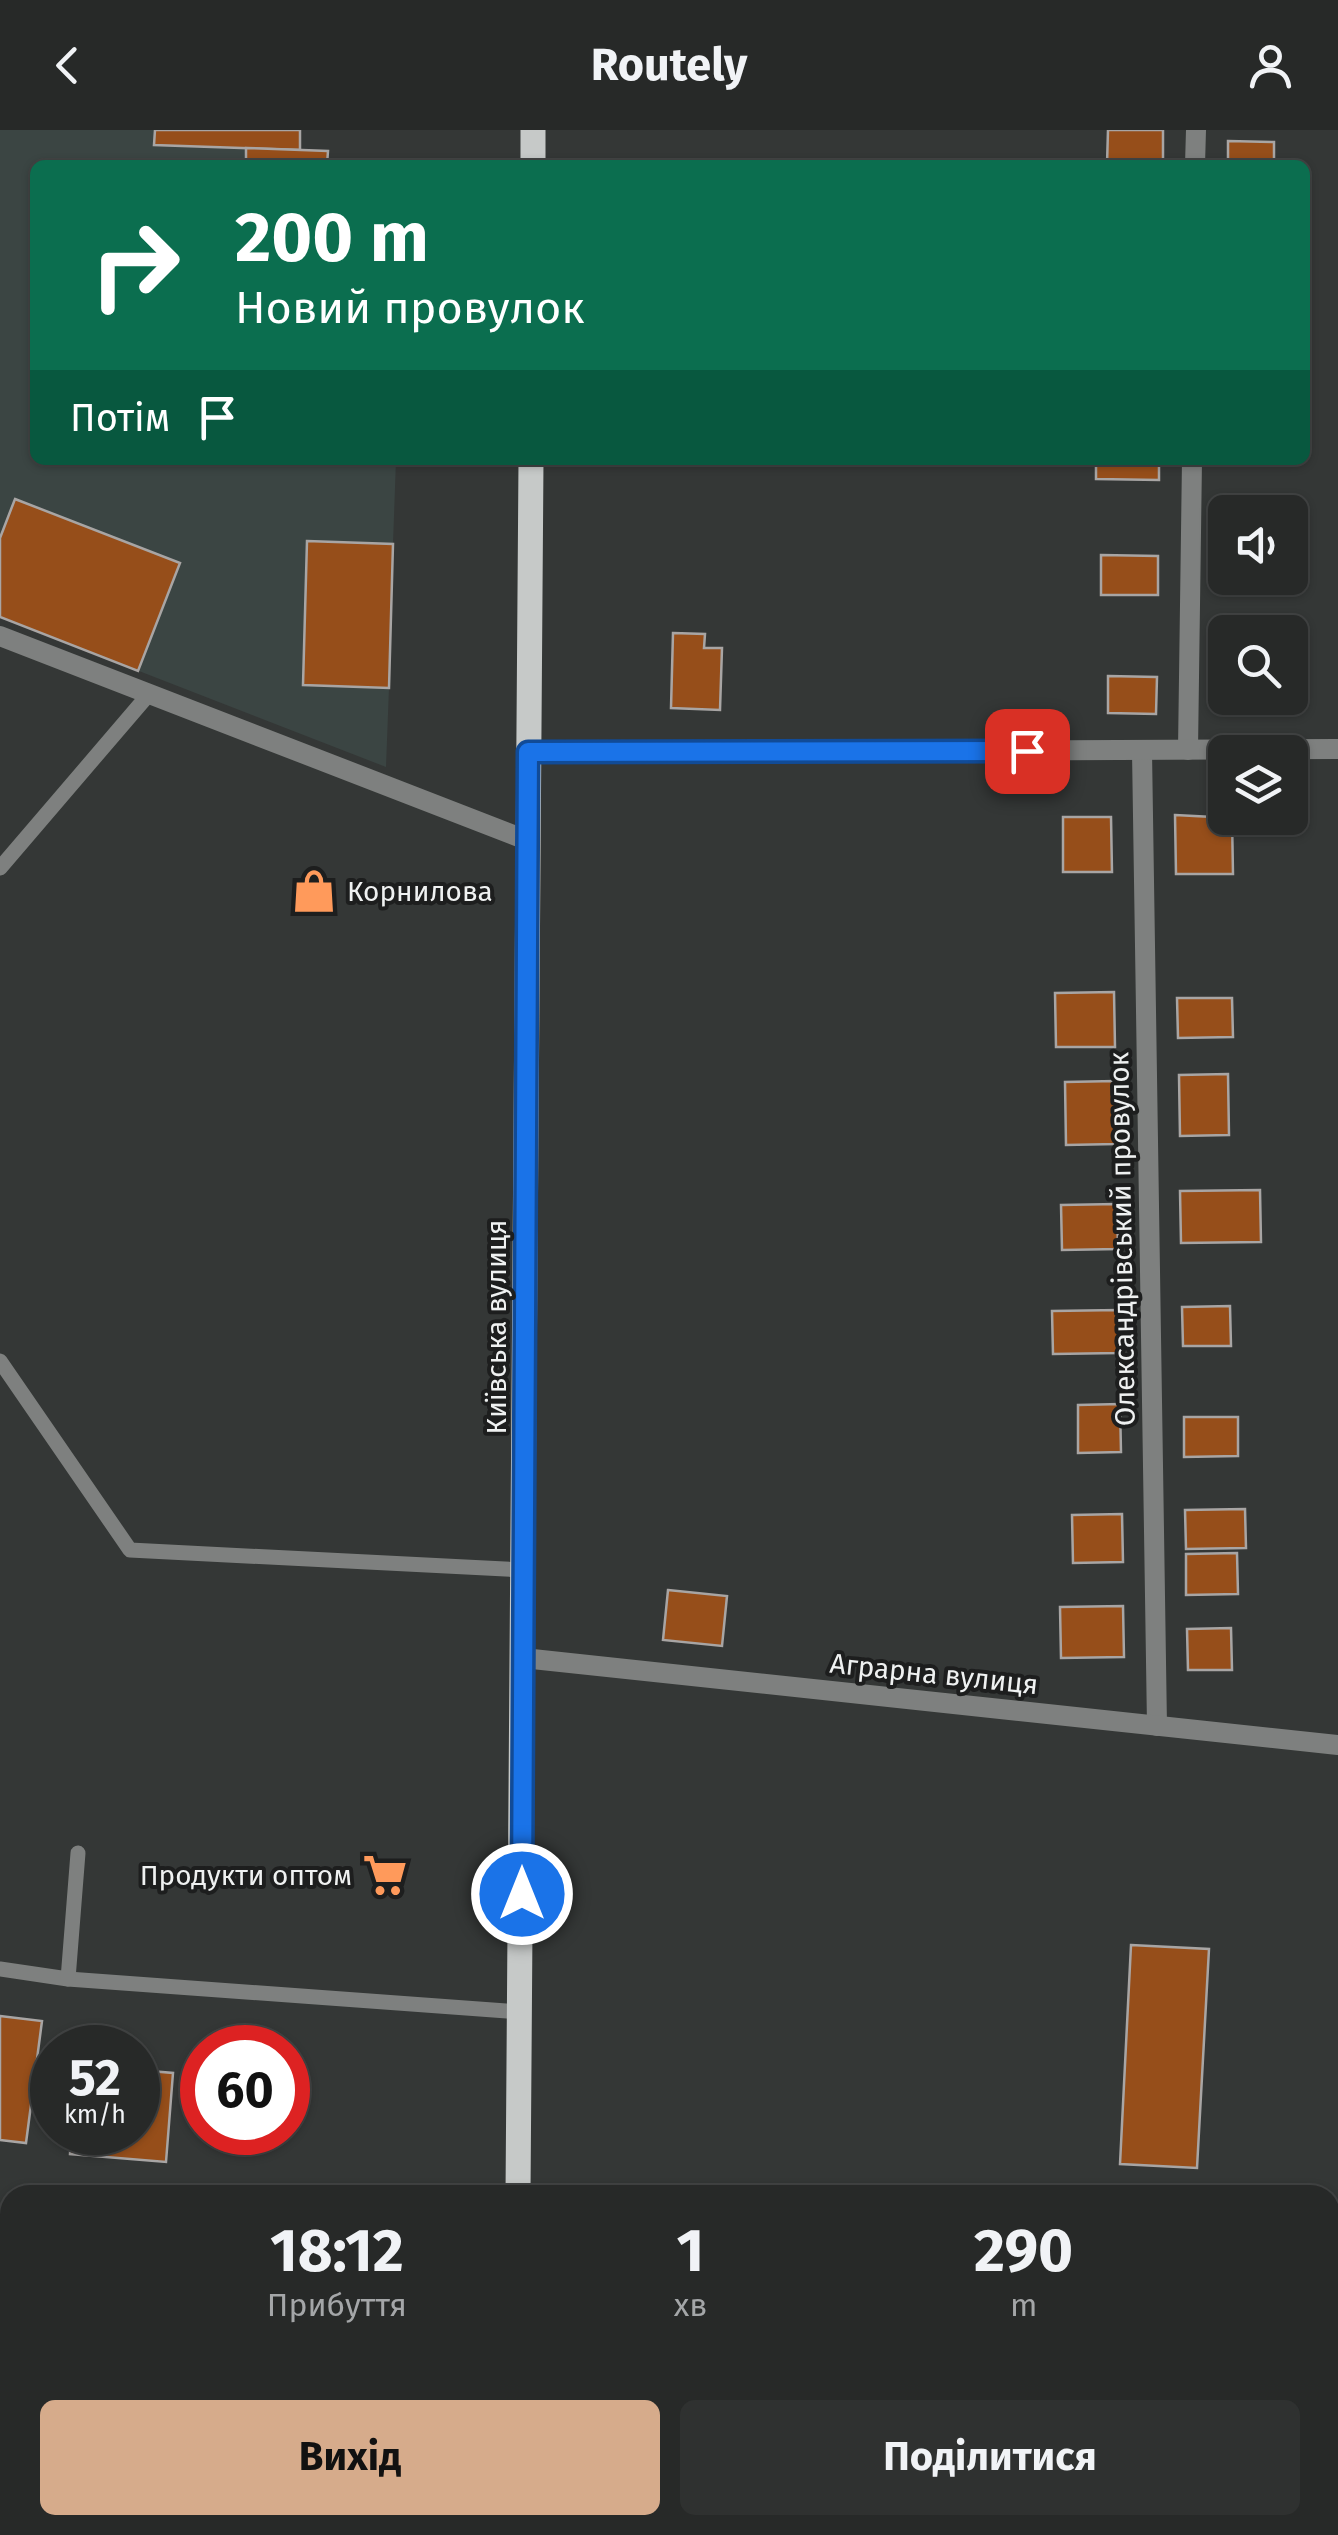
<!DOCTYPE html>
<html lang="uk">
<head>
<meta charset="utf-8">
<style>
	:root { --surface:#272928; --page:#2f3130; --text:#f1f3f6; --muted:#a4a6a8; --line:#434545; --accent:#d6ab8b }
	body { margin:0; font-family:"Fira Sans",sans-serif; background:var(--page); color:var(--text); height:100vh; display:flex; flex-direction:column; font-size:38px; white-space:nowrap }
	* { box-sizing:border-box; margin:0 }
	p { font-size:32px; color:var(--muted) }
	.icon { flex:none; width:55px; height:55px; fill:none; stroke:currentColor; stroke-width:2; stroke-linecap:round; stroke-linejoin:round }
	.map { position:relative; flex:1; overflow:hidden }
	.side { position:absolute; left:0px; top:2055px; width:1340px; height:350px; display:flex; flex-direction:column; background:var(--surface); border-radius:30px 30px 0 0; box-shadow:0 2px 8px #0004,0 0 0 2px var(--line) }
	.side>* { flex:none }
	.banner { position:absolute; left:30px; top:30px; width:1280px; height:305px; border-radius:15px; box-shadow:0 2px 8px #0004,0 0 0 2px var(--line); background:#0b6e4f; color:#fff; overflow:hidden }
	.buttons { position:absolute; left:1208px; top:365px; display:grid; gap:20px }
	.buttons a { display:grid; place-items:center; width:100px; height:100px; border-radius:15px; background:var(--surface); box-shadow:0 2px 8px #0004,0 0 0 2px var(--line); font-size:50px }
	.speed { position:absolute; left:30px; top:1895px; display:flex; gap:20px; font-size:50px; font-weight:700; text-align:center }
	.speed>* { display:grid; place-content:center; width:130px; height:130px; border-radius:50%; background:var(--surface); box-shadow:0 2px 8px #0004,0 0 0 2px var(--line); line-height:1 }
	.speed small { font-size:25px; font-weight:400 }
	.speed .limit { border:15px solid #d22; background:#fff; color:#111 }
	.pin { position:absolute; display:grid; place-items:center; width:85px; height:85px; color:#fff; margin:-42px; border-radius:20px; box-shadow:0 5px 15px #0006 }
	.me { position:absolute; width:110px; margin:-55px; rotate:0deg; stroke-linejoin:round; filter:drop-shadow(0 0 8px #0008) }
	.turn { display:flex; align-items:center; gap:35px; height:210px; padding:0 40px; font-size:45px }
	.turn .icon { width:130px; height:130px; stroke-width:2.5 }
	.turn b { display:block; font-size:70px; line-height:85px }
	.then { display:flex; align-items:center; height:95px; padding:0 40px; background:#0003; gap:20px; font-size:38px }
	.eta { display:flex; justify-content:space-evenly; align-items:center; height:170px; text-align:center }
	.eta b { font-size:60px; font-weight:700; line-height:70px }
	.action { display:flex; gap:20px; margin-top:auto; padding:20px 40px }
	.action a { flex:1; height:115px; border-radius:15px; background:var(--accent); color:#111; font-size:40px; font-weight:700; line-height:115px; text-align:center }
	.action a+a { background:var(--page); color:var(--text) }
	header { display:flex; justify-content:space-between; align-items:center; height:130px; padding:0 40px; background:var(--surface); font-size:45px; font-weight:700 }
	.map>svg:first-child { display:block }
	.built { fill:#3b4543 }
	.building { fill:#964e1a; stroke:#a8a5a4; stroke-width:2.5 }
	.lines { fill:none; stroke-linecap:round; stroke-linejoin:round }
	.service { stroke:#7e807f; stroke-width:15 }
	.minor { stroke:#7e807f; stroke-width:20 }
	.tertiary { stroke:#7e807f; stroke-width:20 }
	.primary { stroke:#c6c9c8; stroke-width:25 }
	.route-casing { stroke:#114b97; stroke-width:25 }
	.route { stroke:#1a73e8; stroke-width:18 }
	.labels { text-anchor:middle; dominant-baseline:central; stroke-width:8; stroke-linejoin:round; paint-order:stroke }
	.poi-label { font-size:28px; fill:#eff1f1; stroke:#1d1e1e; text-anchor:start }
	.street-label { font-size:28px; fill:#eff1f1; stroke:#1d1e1e }
</style>
</head>
<body>
<header><svg class="icon" aria-label="back" viewBox="0 0 24 24"><path d="M15 5l-7 7 7 7"/></svg>Routely<svg class="icon" aria-label="person" viewBox="0 0 24 24"><circle cx="12" cy="8" r="4"/><path d="M4 21q1-7 8-7t8 7"/></svg></header>
<div class="map">
<svg width="1338" height="2405" viewBox="0 0 1338 2405">
	<rect width="100%" height="100%" fill="#343736"/>
	<path class="built" d="M0,0H300V20L328,21L327,35H35V330H396L393,414L307,412L303,555L389,558L386,637L0,487Z"/>
	<g class="building">
		<path d="M155,0H300V20L154,15Z"/>
		<path d="M1108,0H1163V35H1107Z"/>
		<path d="M1228,11L1274,12V35H1228Z"/>
		<path d="M246,18L328,21L327,35H246Z"/>
		<path d="M1305,93H1309L1308,178H1305Z"/>
		<path d="M1096,330H1159V350L1096,349Z"/>
		<path d="M15,369L180,433L138,541L0,487V408Z"/>
		<path d="M1224,378L1282,379V382H1225V447Z"/>
		<path d="M307,411L393,414L389,558L303,555Z"/>
		<path d="M1101,425L1158,426V465H1101Z"/>
		<path d="M673,503L705,504L704,518H722L720,580L671,578Z"/>
		<path d="M1221,540H1225V568H1275V582L1221,581Z"/>
		<path d="M1108,546L1157,547L1156,584L1108,583Z"/>
		<path d="M1175,685L1232,688L1233,744H1176Z"/>
		<path d="M1063,687H1111L1112,742H1063Z"/>
		<path d="M1114,862L1115,917H1056L1055,863Z"/>
		<path d="M1177,868H1232L1233,907L1178,908Z"/>
		<path d="M1228,944L1229,1005L1180,1006L1179,945Z"/>
		<path d="M1115,951L1116,1014L1066,1015L1065,952Z"/>
		<path d="M1260,1060L1261,1112L1181,1113L1180,1061Z"/>
		<path d="M1117,1074L1118,1119L1062,1120L1061,1075Z"/>
		<path d="M1230,1176L1231,1216H1183L1182,1177Z"/>
		<path d="M1119,1180V1223L1053,1224L1052,1181Z"/>
		<path d="M1120,1274L1121,1322L1078,1323V1275Z"/>
		<path d="M1184,1287H1238V1326L1184,1327Z"/>
		<path d="M1245,1379L1246,1418L1186,1419L1185,1380Z"/>
		<path d="M1122,1384L1123,1432L1073,1433L1072,1385Z"/>
		<path d="M1237,1423L1238,1464L1186,1465V1424Z"/>
		<path d="M668,1460L727,1466L722,1516L663,1510Z"/>
		<path d="M1123,1476L1124,1527L1061,1528L1060,1477Z"/>
		<path d="M1231,1498L1232,1540H1188L1187,1499Z"/>
		<path d="M1131,1815L1209,1819L1197,2038L1120,2034Z"/>
		<path d="M0,1886L42,1891L26,2013L0,2010Z"/>
		<path d="M138,1940L173,1943L166,2032L70,2024L71,2002H138Z"/>
		<rect x="121" y="2395" width="93" height="10"/>
		<rect x="958" y="2395" width="144" height="10"/>
	</g>
	<g class="lines">
		<g class="service">
			<path d="M0,738L149,564"/>
			<path d="M0,1231L130,1420L524,1440"/>
			<path d="M0,1839L68,1849L521,1882"/>
			<path d="M68,1849L78,1723"/>
		</g>
		<g class="minor">
			<path d="M1195,35L1196,0"/>
			<path d="M0,506L529,711"/>
			<path d="M1188,620L1192,330"/>
			<path d="M1142,621L1157,1596"/>
			<path d="M528,623L1338,619"/>
		</g>
		<path class="tertiary" d="M523,1528L1338,1615"/>
		<g class="primary">
			<path d="M533,35V0"/>
			<path d="M518,2065L531,330"/>
			<path d="M512,2405L513,2395"/>
		</g>
	</g>
	<g class="lines">
		<g class="route-casing">
			<path id="route" d="M522,1764L528,622L1027,621"/>
		</g>
		<use href="#route" class="route"/>
	</g>
	<defs>
		<g id="shop-bare" transform="scale(3.45)"><path d="M-5-2.5h2.3a2.7 3.5 0 0 1 5.4 0H5L5.5 6h-11ZM-1.5-2.5h3a1.5 2.3 0 0 0-3 0Z" fill="#ff9a5b" stroke="#1d1e1e" stroke-width="2.5" paint-order="stroke"/></g>
		<g id="supermarket-bare" transform="scale(3.45)"><path d="M-6-5.5h2.5l.6 2H6L4.5 2H-2.5L-4.4-4H-6ZM-1.5 3.2a1.3 1.3 0 1 0 .1 0ZM3 3.2a1.3 1.3 0 1 0 .1 0Z" fill="#ff9a5b" stroke="#1d1e1e" stroke-width="2.5" paint-order="stroke"/></g>
	</defs>
	<g fill-rule="evenodd">
		<use href="#shop-bare" x="314" y="761"/>
		<use href="#supermarket-bare" x="385" y="1745"/>
	</g>
	<g class="labels">
		<g class="poi-label">
			<text x="347" y="761">Корнилова</text>
			<text x="352" y="1745" text-anchor="end">Продукти оптом</text>
		</g>
		<g class="street-label">
			<text transform="translate(1122 1109) rotate(-91)">Олександрівський провулок</text>
			<text transform="translate(496 1197) rotate(-90)">Київська вулиця</text>
			<text transform="translate(934 1544) rotate(6)">Аграрна вулиця</text>
		</g>
	</g>
</svg>
<div class="buttons">
<a><svg class="icon" aria-label="sound" viewBox="0 0 24 24"><path d="M4 9h4l5-4v14l-5-4H4zM17 9q2 3 0 6"/></svg></a>
<a><svg class="icon" aria-label="search" viewBox="0 0 24 24"><circle cx="10" cy="10" r="6"/><path d="M15 15l6 6"/></svg></a>
<a><svg class="icon" aria-label="layers" viewBox="0 0 24 24"><path d="M12 4l9 5-9 5-9-5zM3 14l9 5 9-5"/></svg></a>
</div>
<div class="speed"><div>52<small>km/h</small></div><div class="limit">60</div></div>
<div class="pin" style="left:1027px;top:621px;background:#d93025"><svg class="icon" aria-label="arrive" viewBox="0 0 24 24"><path d="M6 21V4h12l-3 4 3 4H6"/></svg></div>
<svg class="me" style="left:522px;top:1764px" viewBox="-20 -20 40 40"><circle r="17" fill="#1a73e8" stroke="#fff" stroke-width="3"/><path d="M0-11L8 9 0 5-8 9z" fill="#fff"/></svg>
<div class="banner">
<div class="turn"><svg class="icon" aria-label="right" viewBox="0 0 24 24"><path d="M7 20v-9h11M14 6l5 5-5 5"/></svg><div><b>200 m</b>Новий провулок</div></div>
<div class="then">Потім<svg class="icon" aria-label="arrive" viewBox="0 0 24 24"><path d="M6 21V4h12l-3 4 3 4H6"/></svg></div>
</div>
<section class="side">
<div class="eta">
<div><b>18:12</b><p>Прибуття</p></div>
<div><b>1</b><p>хв</p></div>
<div><b>290</b><p>m</p></div>
</div>
<div class="action"><a>Вихід</a><a>Поділитися</a></div>
</section>
</div>
</body>
</html>
